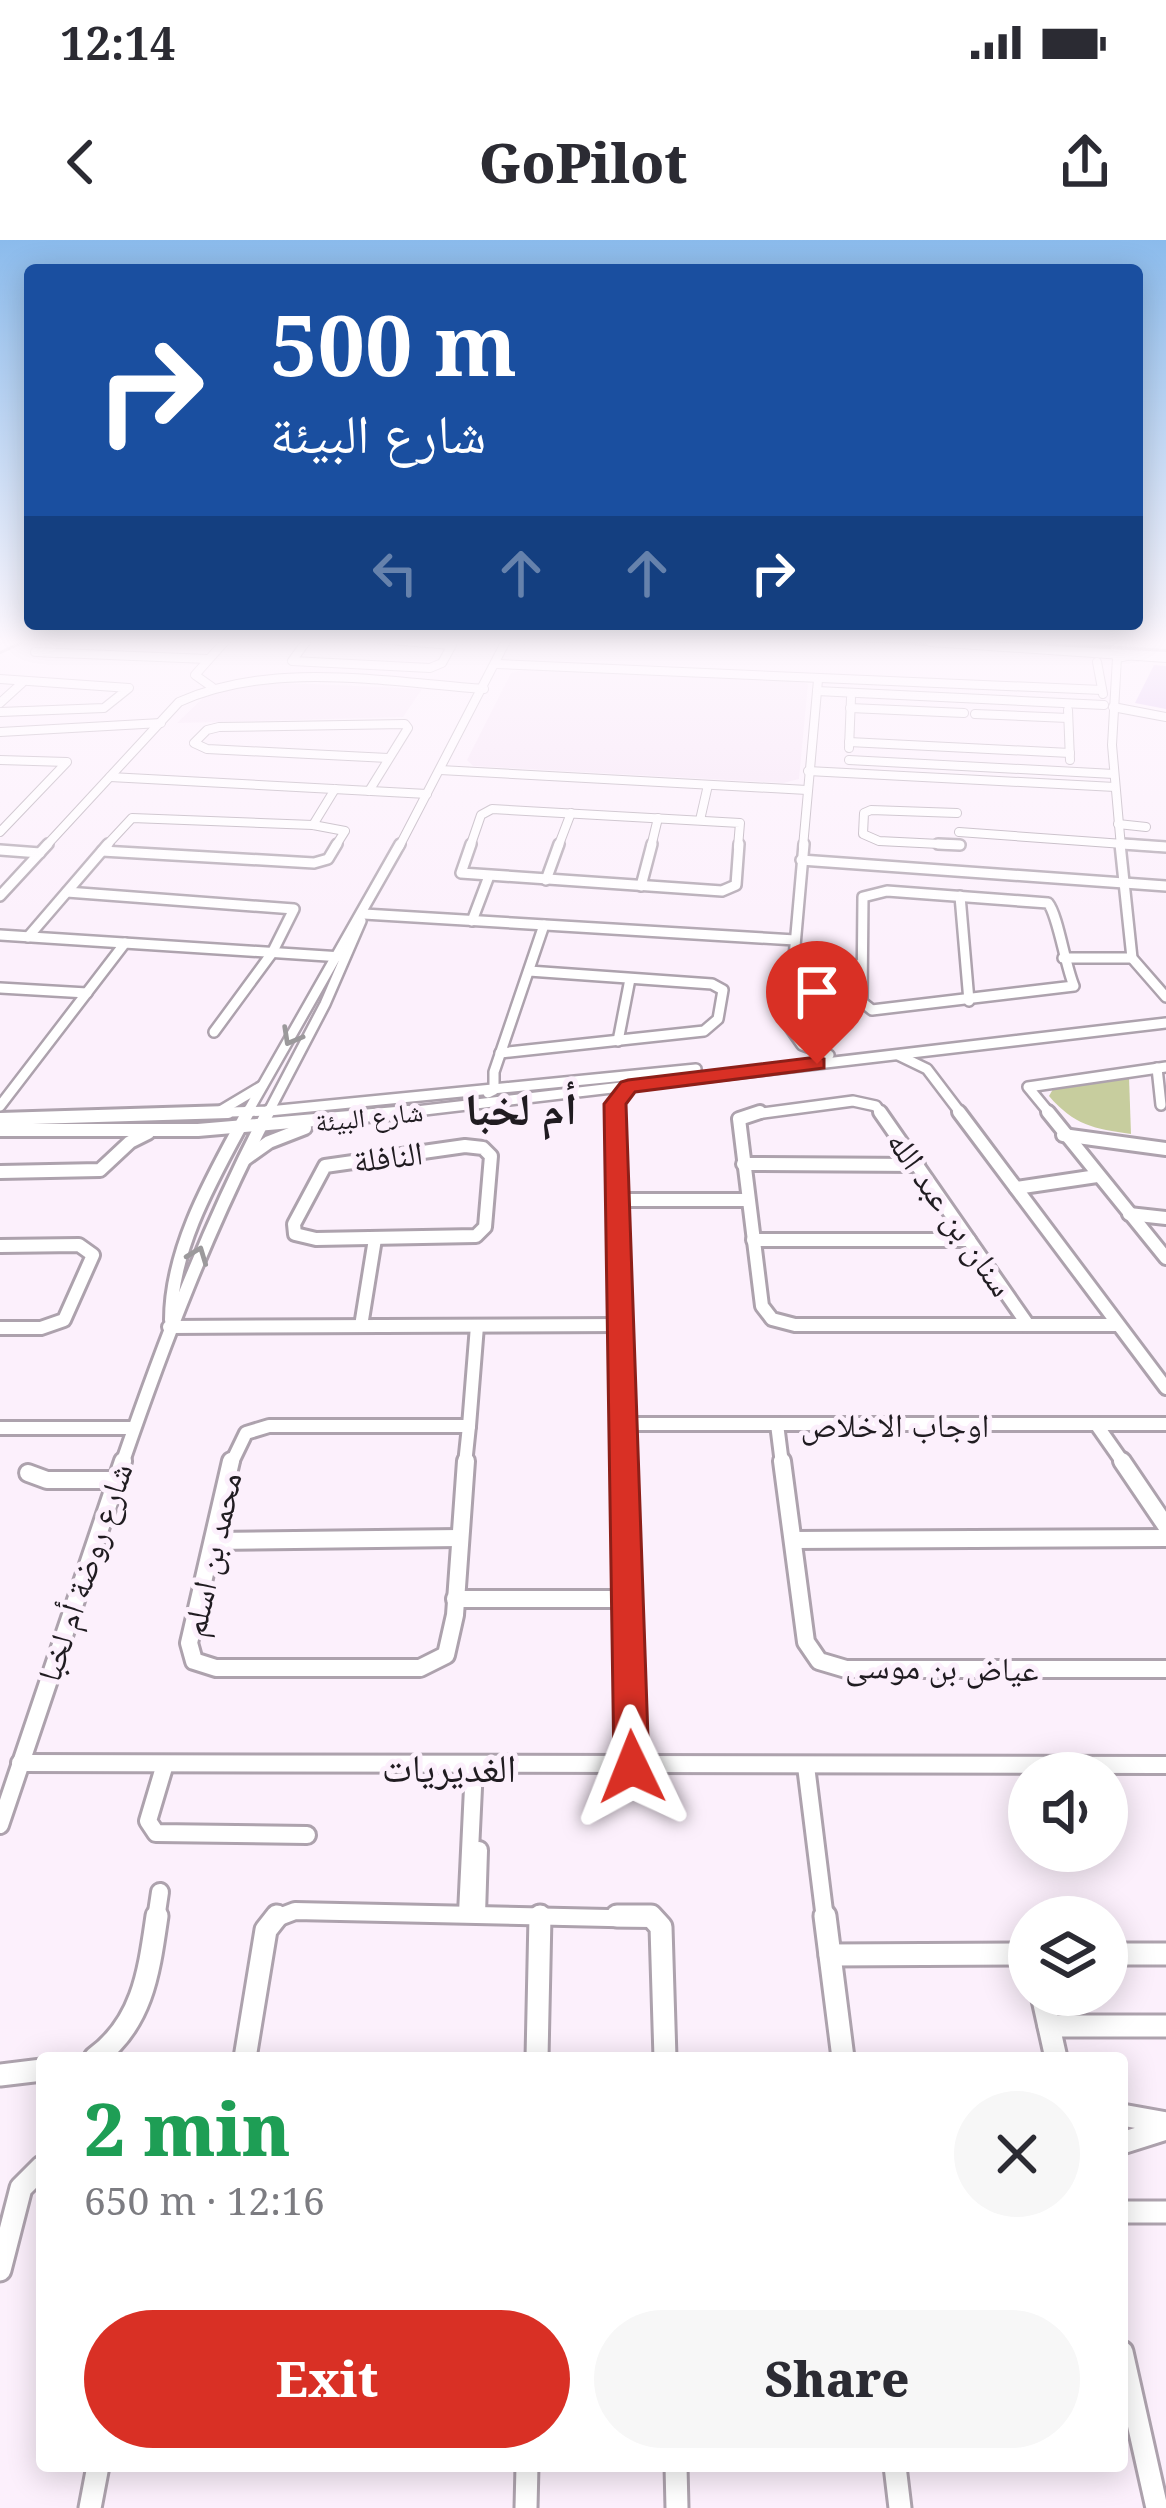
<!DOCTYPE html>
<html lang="en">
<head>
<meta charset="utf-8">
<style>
	:root { --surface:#fff; --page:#f7f7f7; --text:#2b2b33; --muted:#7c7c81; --accent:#d93025 }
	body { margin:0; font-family:"Noto Serif","Noto Naskh Arabic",serif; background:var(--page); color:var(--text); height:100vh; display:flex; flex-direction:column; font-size:45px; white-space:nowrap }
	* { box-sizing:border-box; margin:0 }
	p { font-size:39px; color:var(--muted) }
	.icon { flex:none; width:66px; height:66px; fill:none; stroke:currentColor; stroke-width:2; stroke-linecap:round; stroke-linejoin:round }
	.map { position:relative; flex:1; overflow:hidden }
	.details { position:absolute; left:36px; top:1812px; width:1092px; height:420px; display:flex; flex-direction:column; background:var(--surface); border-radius:12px; box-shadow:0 6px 30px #0003 }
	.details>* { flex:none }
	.banner { position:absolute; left:24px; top:24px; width:1119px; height:366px; border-radius:12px; box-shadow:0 6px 30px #0003; background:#1a4fa0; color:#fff; overflow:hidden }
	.tools { position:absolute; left:1008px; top:1512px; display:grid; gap:24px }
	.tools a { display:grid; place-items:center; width:120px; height:120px; border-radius:50%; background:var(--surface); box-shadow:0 6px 30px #0003; font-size:60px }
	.pin { position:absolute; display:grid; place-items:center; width:102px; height:102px; color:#fff; margin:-123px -51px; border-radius:50% 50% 50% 0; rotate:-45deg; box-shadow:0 0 12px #0007 }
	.pin .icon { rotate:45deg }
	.me { position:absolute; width:132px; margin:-66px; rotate:358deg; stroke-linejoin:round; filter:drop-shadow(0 0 9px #0008) }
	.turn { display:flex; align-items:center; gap:42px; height:252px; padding:0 48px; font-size:54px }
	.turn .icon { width:156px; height:156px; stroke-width:2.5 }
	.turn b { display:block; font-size:84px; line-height:102px }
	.lanes { display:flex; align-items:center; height:114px; padding:0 48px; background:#0003; justify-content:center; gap:60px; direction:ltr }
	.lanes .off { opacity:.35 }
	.round { display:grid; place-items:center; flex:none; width:126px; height:126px; border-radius:63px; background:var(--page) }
	.overview { display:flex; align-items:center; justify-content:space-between; height:204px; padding:0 48px }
	h1 { font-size:72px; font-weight:800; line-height:90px; color:#1e9e55 }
	.button { display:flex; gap:24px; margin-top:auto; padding:24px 48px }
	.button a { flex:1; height:138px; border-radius:72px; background:var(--accent); color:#fff; font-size:48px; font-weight:800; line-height:138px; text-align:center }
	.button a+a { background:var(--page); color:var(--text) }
	.status { display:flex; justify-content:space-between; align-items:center; height:84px; padding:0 60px; background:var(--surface); direction:ltr }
	.status svg { height:33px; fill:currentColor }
	header { display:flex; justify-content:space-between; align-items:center; height:156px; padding:0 48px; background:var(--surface); font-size:54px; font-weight:800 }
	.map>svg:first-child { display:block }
	.built { fill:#f5e3f5 }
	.green { fill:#c7cd9e }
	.building { fill:#dcbff1 }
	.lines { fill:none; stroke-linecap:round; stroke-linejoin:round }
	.minor-far4-casing { stroke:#ada2ad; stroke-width:10 }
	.minor-far3-casing { stroke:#ada2ad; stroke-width:14 }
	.minor-far2-casing { stroke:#ada2ad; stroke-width:18 }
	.minor-far1-casing { stroke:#ada2ad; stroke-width:22 }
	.minor-casing { stroke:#ada2ad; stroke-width:27 }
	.major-casing { stroke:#ada2ad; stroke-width:6 }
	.highway-casing { stroke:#ada2ad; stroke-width:6 }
	.minor-far4 { stroke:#fff; stroke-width:8 }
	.minor-far3 { stroke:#fff; stroke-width:9 }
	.minor-far2 { stroke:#fff; stroke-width:12 }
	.minor-far1 { stroke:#fff; stroke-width:16 }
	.minor { stroke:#fff; stroke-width:21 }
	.major { fill:#fff; fill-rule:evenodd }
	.highway { fill:#fff; fill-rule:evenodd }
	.oneway { stroke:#9b999b }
	.route { fill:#d93025; stroke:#8d1f18; stroke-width:3 }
	.labels { text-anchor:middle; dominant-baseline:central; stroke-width:10; stroke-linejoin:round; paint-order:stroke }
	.far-street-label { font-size:27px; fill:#201c21; stroke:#fcf0fc }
	.street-label { font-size:33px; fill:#201c21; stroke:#fcf0fc }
	.near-street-label { font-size:39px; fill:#201c21; stroke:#fcf0fc }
	.district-label { font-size:45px; font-weight:bold; fill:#201c21; stroke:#fcf0fc }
</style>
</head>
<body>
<div class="status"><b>12:14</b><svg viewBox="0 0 49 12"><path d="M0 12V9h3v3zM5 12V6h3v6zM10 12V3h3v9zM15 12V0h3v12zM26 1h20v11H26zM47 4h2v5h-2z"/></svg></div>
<header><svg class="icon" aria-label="back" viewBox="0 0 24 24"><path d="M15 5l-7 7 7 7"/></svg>GoPilot<svg class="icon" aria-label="share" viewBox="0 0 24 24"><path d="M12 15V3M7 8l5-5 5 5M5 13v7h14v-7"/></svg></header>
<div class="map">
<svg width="1166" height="2268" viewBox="0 0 1166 2268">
	<rect width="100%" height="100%" fill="#fcf0fc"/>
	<g class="built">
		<path d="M526,429L796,440L808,444L799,539L783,543L473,526L467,520L511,433Z"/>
		<path d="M258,443L312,444L422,449L403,477L177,483L205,456Z"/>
	</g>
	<path class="green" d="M1129,837L1131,894C1094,889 1074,885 1049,856L1056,844Z"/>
	<path class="building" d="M1154,425L1166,426V469L1135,463Z"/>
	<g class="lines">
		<g class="minor-far4-casing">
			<g id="minor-far4">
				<path d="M308,399L292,421L430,428L442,423L452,405L378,399"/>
				<path d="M1078,399L1166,405"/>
				<path d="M931,402L1166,418"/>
				<path d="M35,412L208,419"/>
				<path d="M1097,422L1103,454"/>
				<path d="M497,424L1102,450"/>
				<path d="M0,439L129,448L104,468L0,472"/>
				<path d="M212,447L195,435L227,399"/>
				<path d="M817,451L1104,465"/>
				<path d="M0,463L22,443"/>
				<path d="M1113,467L1166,477"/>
				<path d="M850,468L964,473"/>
				<path d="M1068,470L1070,520"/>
				<path d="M975,474L1068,478"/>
				<path d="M0,492L161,483"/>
				<path d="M849,502L1070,513"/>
				<path d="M849,508L851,458"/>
				<path d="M0,520L67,522L0,592"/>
				<path d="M849,520L1114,534"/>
				<path d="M440,530L807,550"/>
				<path d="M808,531L1115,547"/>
				<path d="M110,537L427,554"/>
				<path d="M369,551L408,488L405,484L219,487L207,490L194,503L207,509L388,518"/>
				<path d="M957,573L871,570L864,573L863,594L879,601L960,605"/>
				<path d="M700,580L708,545"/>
				<path d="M1118,584L1146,587"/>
				<path d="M313,585L335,549"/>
				<path d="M959,592L1165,607"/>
				<path d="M45,607L179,462C271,420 386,442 484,449"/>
				<path d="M105,607L132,578L313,585L345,591L335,607"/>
				<path d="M399,607L507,399"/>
				<path d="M470,607L481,575L492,569L740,583L738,607"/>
				<path d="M558,607L571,573"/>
				<path d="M651,607L658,578"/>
				<path d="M803,607L818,440"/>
				<path d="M1121,607L1112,505L1117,418L1131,415"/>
			</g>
		</g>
		<g class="minor-far3-casing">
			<g id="minor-far3">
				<path d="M471,604L461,633L722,651L736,645L739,604"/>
				<path d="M804,604L788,785L802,805L829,815"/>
				<path d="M938,604L960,605"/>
				<path d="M1120,604L1132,718L1166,757"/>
				<path d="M1123,604L1166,607"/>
				<path d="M0,610L40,613"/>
				<path d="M102,611L314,623L328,619L337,604"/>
				<path d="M801,620L1166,646"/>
				<path d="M546,640L559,604"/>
				<path d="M641,646L652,604"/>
				<path d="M887,651L1048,663C1058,675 1065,725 1074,746L872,770L862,762L863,657Z"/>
				<path d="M67,652L294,669L272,713L214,792"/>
				<path d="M0,656L48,604"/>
				<path d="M960,656L969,761"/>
				<path d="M364,674L795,700"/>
				<path d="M472,681L489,636"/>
				<path d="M0,695L342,717"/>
				<path d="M28,697L108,604"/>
				<path d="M1063,718H1132"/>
				<path d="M793,722L860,725"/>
				<path d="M0,748L87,753"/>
				<path d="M618,801L630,739"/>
				<path d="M500,813L704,791L718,779L723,750L712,744L529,731"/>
				<path d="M898,815L927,829L962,875"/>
				<path d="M1157,828L1161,865"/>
				<path d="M488,853L494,850V832L544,685"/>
				<path d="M0,866L125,703"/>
				<path d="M220,871L262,846"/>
				<path d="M127,875L269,871L696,829"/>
				<path d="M246,875L400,604"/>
				<path d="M267,875L325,764L361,681"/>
				<path d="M382,875L1166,783"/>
				<path d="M615,875V864L628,847"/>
				<path d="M748,875L853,861L876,866L882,875"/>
				<path d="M1051,875L1028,847L1166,827"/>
			</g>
		</g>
		<g class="minor-far2-casing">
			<g id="minor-far2">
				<path d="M615,872L624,1224"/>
				<path d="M760,872L739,879L762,1066L772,1079L795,1085H1028"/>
				<path d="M880,872L1028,1085"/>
				<path d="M959,872L1166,1148"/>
				<path d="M1048,872L1166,1018"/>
				<path d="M0,879L228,872"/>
				<path d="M0,890H198L408,872"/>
				<path d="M1063,895L1166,909"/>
				<path d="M465,906L483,908L491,916L485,987L476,996L316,999L295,994L294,984L325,926Z"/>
				<path d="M245,919L269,902L305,888"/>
				<path d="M743,924L918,925"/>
				<path d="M0,932L100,930L130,902L148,893"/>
				<path d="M1016,948L1097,936"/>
				<path d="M618,960H748"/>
				<path d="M1129,974L1166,978"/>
				<path d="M753,1000H969"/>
				<path d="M0,1006L79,1005L93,1015L64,1080L41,1088H0"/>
				<path d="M171,1080C171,1007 214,935 248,872"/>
				<path d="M1028,1085H1118"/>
				<path d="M361,1086L375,999"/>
				<path d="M169,1087L621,1085"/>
				<path d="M624,1184H1166"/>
				<path d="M777,1184L782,1224"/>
				<path d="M1096,1184L1124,1224"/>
				<path d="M469,1186L477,1086"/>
				<path d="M0,1188H133"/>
				<path d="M122,1224C164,1102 208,987 268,872"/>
				<path d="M231,1224L246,1193L269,1186H469"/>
				<path d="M465,1224L469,1186"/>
			</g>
		</g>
		<g class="minor-far1-casing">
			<g id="minor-far1">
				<path d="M231,1221L189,1403L194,1421L216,1428H420L446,1415L455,1375L466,1221"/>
				<path d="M624,1221L632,1527"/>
				<path d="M782,1221L806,1402L819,1421L846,1429H1166"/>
				<path d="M1122,1221L1166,1286"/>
				<path d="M28,1233L47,1240H115"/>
				<path d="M793,1300L1166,1298"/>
				<path d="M213,1301L459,1298"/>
				<path d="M455,1359H627"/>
				<path d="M20,1523L1166,1525"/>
				<path d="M165,1524L148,1581L156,1593L307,1595"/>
				<path d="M806,1526L825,1679"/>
				<path d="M0,1585L123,1221"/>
				<path d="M467,1674L474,1527"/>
				<path d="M477,1674L479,1610"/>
				<path d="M156,1679L160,1652"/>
				<path d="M274,1679L295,1671L653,1679"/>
				<path d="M540,1679V1674"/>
			</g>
		</g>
		<g class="minor-casing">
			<g id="minor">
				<path d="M617,1676H651L661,1687L665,1818"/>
				<path d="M825,1676L843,1818"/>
				<path d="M1107,1714H1166"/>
				<path d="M830,1715L1029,1714"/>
				<path d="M1042,1755L1056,1818"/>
				<path d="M1049,1786H1166"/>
				<path d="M95,1818C143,1783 149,1731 157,1676"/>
				<path d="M245,1818L266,1690L277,1676"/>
				<path d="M537,1818L540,1676"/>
				<path d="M0,1835L42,1830"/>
				<path d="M1122,1875L1166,1883"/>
				<path d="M1122,1903L1166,1889"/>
				<path d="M1122,1972H1166"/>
				<path d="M0,2030L21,1948L42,1927"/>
				<path d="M1122,2112L1157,2268"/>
				<path d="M676,2226L677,2268"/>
				<path d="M895,2226L900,2268"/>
				<path d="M90,2268L98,2226"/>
				<path d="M526,2268L527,2226"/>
			</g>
		</g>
		<g class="major-casing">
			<path id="major" d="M855,399H911L1166,412V416Z"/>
		</g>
		<g class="highway-casing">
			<path id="highway" d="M14,399H26L0,411V405Z"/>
		</g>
		<use href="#minor-far4" class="minor-far4"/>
		<use href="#minor-far3" class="minor-far3"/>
		<use href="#minor-far2" class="minor-far2"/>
		<use href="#minor-far1" class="minor-far1"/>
		<use href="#minor" class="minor"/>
		<use href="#major" class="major"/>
		<use href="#highway" class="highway"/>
	</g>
	<defs><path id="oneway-chevron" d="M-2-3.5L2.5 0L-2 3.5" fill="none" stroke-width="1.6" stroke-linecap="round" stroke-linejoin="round" transform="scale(3)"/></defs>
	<g class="oneway">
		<use href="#oneway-chevron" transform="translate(291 797) rotate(119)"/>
		<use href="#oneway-chevron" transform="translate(198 1015) rotate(-69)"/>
	</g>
	<linearGradient id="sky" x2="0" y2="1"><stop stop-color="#8bbbec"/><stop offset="0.56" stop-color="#fef8fe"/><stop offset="1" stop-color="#fef8fe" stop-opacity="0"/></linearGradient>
	<rect width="1166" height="717" fill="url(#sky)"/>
	<path class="route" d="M817,817L824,819V828L635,852L626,864L649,1527L644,1537L632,1542L619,1537L614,1527L604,864L621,842L628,840Z"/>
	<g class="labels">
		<g class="far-street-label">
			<text transform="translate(369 876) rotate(-6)">شارع البيئة</text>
		</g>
		<g class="street-label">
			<text transform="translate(388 916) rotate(-7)">النافلة</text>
			<text transform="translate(951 973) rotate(55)">سنان بن عبد الله</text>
			<text x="895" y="1184">اوجاب الاخلاص</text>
			<text transform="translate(211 1314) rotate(-77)">محمد بن اسلم</text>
			<text transform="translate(84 1332) rotate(-71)">شارع روضة أم لخبا</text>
			<text transform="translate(942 1427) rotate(1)">عياض بن موسى</text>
		</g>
		<g class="near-street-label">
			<text x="449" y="1526">الغديريات</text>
		</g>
		<g class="district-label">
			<text x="521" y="867">أم لخبا</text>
		</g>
	</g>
</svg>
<div class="tools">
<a><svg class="icon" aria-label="sound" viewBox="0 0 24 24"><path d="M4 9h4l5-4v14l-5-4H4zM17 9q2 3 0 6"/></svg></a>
<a><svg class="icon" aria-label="layers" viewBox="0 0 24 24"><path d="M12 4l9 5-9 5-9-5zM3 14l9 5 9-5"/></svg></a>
</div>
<div class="pin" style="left:817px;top:824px;background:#d93025"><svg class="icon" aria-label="arrive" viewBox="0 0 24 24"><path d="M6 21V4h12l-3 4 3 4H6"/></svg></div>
<svg class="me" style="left:632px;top:1527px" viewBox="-20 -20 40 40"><path d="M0-17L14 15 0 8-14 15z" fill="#d93025" stroke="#fff" stroke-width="4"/></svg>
<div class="banner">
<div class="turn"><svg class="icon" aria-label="right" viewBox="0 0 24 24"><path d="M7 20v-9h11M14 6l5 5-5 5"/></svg><div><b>500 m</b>شارع البيئة</div></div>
<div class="lanes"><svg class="icon off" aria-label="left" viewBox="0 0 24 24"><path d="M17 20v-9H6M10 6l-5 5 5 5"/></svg><svg class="icon off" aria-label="ahead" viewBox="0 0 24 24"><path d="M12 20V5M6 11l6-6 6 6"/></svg><svg class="icon off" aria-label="ahead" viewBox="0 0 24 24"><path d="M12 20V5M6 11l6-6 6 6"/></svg><svg class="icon" aria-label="right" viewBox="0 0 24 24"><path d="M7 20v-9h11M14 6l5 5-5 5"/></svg></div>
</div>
<section class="details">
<div class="overview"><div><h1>2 min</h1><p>650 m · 12:16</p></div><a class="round"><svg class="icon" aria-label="close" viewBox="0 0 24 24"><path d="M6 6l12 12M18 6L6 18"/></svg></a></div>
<div class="button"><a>Exit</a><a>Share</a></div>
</section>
</div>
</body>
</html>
